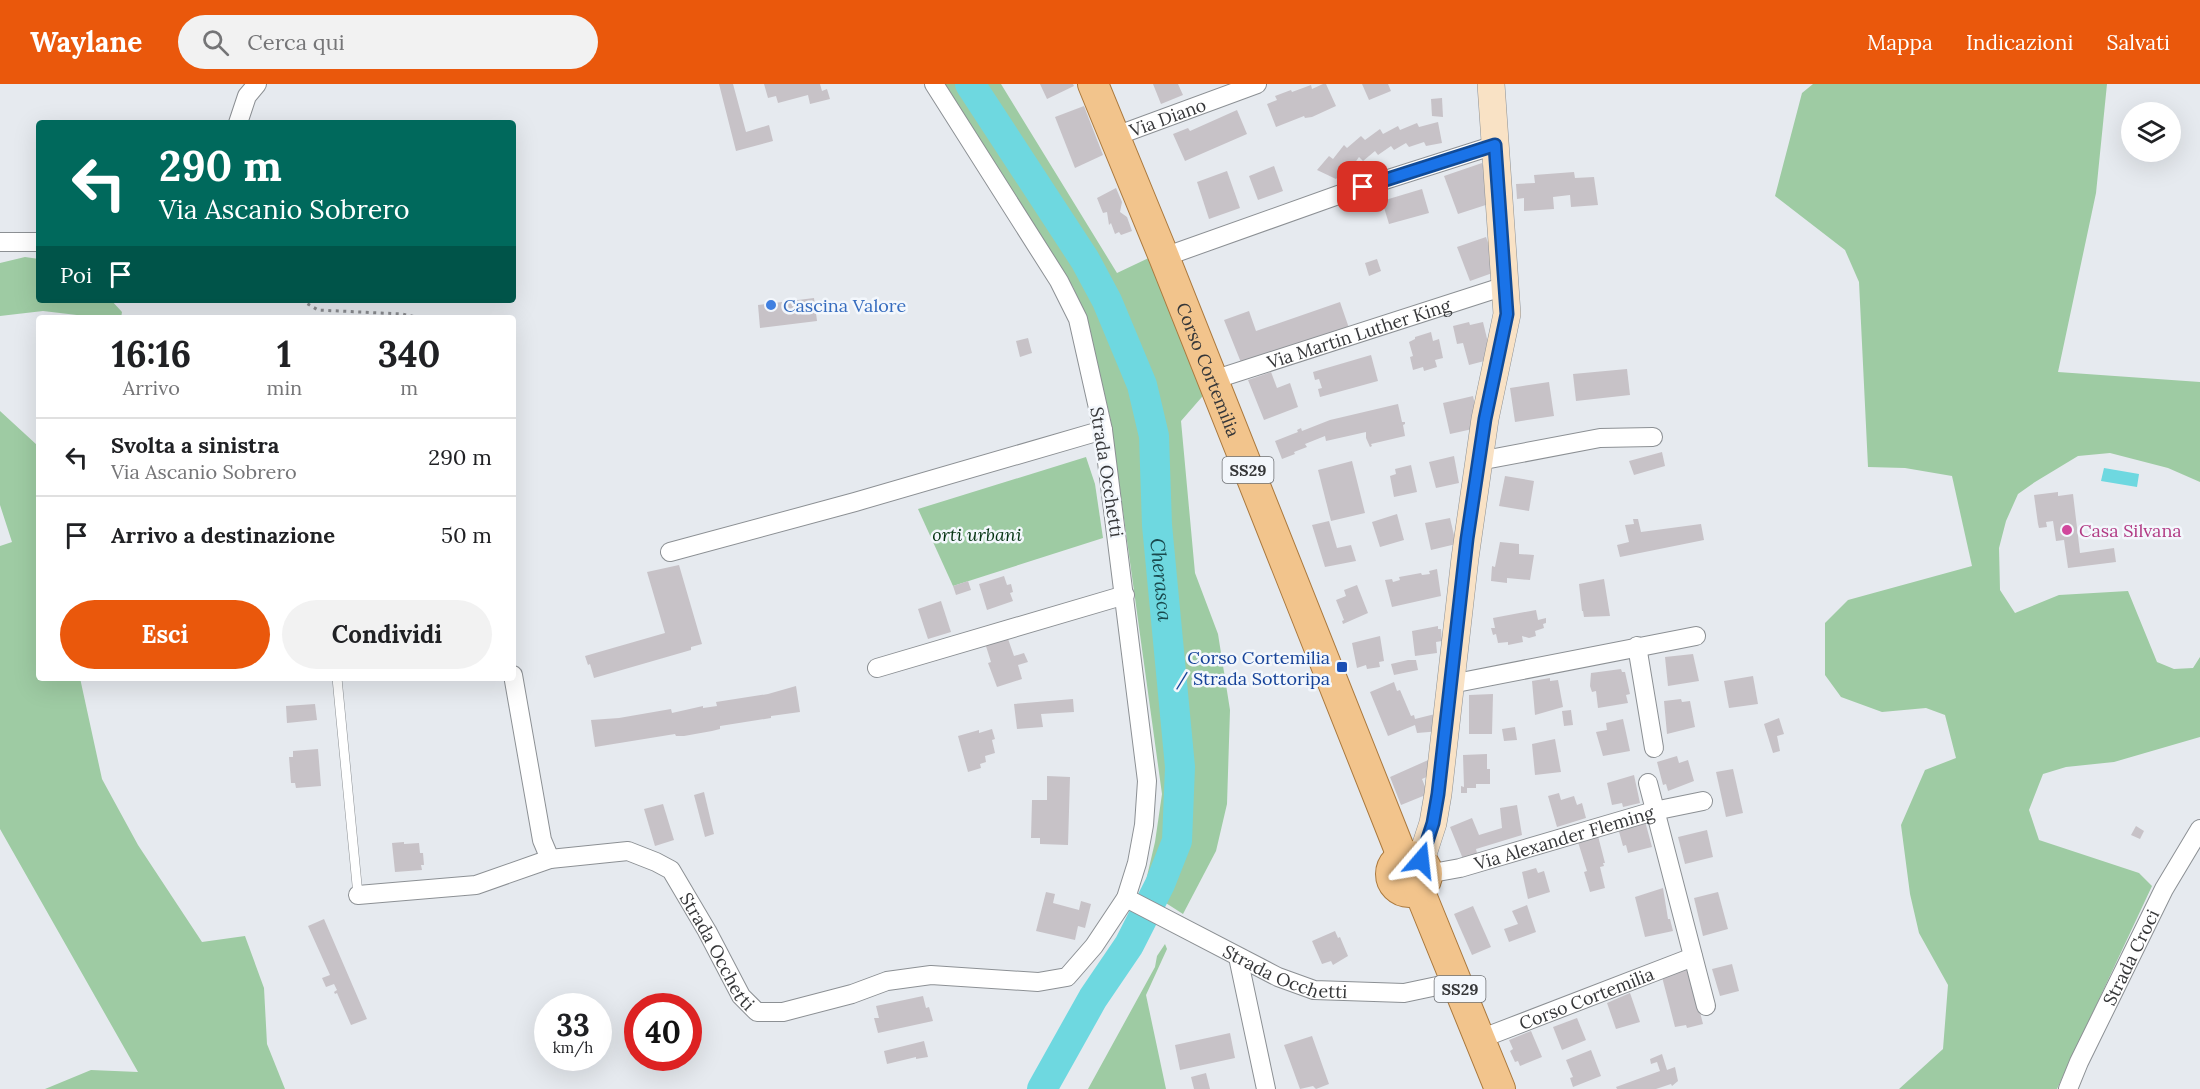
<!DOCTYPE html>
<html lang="it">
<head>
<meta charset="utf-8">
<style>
	:root { --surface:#fff; --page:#f2f2f2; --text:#202124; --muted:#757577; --line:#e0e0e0; --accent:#ea580c }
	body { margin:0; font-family:Lora,serif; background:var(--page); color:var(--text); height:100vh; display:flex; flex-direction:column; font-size:22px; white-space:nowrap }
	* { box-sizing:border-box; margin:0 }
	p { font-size:20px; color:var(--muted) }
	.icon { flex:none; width:33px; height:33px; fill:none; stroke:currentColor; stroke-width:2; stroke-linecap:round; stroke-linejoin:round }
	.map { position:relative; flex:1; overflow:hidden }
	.panel { position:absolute; left:36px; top:231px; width:480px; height:366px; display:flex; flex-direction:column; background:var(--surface); border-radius:6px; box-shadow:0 6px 24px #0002 }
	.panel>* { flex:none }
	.guide { position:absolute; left:36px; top:36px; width:480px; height:183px; border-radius:6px; box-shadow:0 6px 24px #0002; background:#00695c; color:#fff; overflow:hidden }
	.fabs { position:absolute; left:2121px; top:18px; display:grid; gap:12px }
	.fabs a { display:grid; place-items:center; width:60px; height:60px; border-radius:50%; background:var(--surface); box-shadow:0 6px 24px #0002; font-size:30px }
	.speed { position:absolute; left:534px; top:909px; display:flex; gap:12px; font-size:30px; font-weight:700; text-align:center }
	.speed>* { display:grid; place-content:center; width:78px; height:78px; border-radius:50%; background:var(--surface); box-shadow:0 6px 24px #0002; line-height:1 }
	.speed small { font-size:15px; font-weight:400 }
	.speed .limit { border:9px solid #d22; background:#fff; color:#111 }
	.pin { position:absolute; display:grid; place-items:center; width:51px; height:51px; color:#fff; margin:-26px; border-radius:12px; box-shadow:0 3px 9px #0006 }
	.me { position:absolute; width:66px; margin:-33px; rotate:17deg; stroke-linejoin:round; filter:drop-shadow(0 0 4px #0008) }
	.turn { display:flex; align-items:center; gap:21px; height:126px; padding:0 24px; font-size:27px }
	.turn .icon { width:78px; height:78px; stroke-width:2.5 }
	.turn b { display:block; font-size:42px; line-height:51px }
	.then { display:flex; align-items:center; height:57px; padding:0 24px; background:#0003; gap:12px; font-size:22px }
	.eta { display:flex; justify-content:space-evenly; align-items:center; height:102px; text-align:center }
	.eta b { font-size:36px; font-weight:700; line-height:42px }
	.primary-button { display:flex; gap:12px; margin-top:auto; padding:12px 24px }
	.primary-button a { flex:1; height:69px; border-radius:36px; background:var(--accent); color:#fff; font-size:24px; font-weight:700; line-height:69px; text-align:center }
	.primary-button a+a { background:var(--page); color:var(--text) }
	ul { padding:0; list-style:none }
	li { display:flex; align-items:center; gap:18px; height:78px; padding:0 24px; border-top:2px solid var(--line) }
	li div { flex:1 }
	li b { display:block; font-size:22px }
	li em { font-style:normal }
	header { display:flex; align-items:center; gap:36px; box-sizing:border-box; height:84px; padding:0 30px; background:var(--accent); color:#fff }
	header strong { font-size:28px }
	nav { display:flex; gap:33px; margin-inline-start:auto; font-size:21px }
	.search { width:420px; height:54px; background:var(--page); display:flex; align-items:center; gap:15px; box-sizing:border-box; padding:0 21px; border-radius:33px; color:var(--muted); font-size:22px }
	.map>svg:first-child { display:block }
	.green { fill:#9ecba3 }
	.water { fill:#6ed8e0 }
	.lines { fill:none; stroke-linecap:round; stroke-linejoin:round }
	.river { stroke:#6ed8e0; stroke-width:30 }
	.building { fill:#c7c2c7 }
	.lane-casing { stroke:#8c9094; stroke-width:10 }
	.street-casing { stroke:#8c9094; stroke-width:20 }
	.secondary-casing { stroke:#8c9094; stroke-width:28 }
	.primary-casing { stroke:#ab793d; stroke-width:32 }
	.path { stroke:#8b8d91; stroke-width:3; stroke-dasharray:3 4.5; stroke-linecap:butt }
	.lane { stroke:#fff; stroke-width:9 }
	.street { stroke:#fff; stroke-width:18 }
	.secondary { stroke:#f9e2c5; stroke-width:27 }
	.primary { stroke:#f2c48c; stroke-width:30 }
	.route-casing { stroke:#114b97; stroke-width:15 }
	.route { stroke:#1a73e8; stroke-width:10 }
	.shop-dot { fill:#3f7fe0; stroke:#f3f7fc; stroke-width:2 }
	.hotel-dot { fill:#d1479c; stroke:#f3f7fc; stroke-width:2 }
	.transit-dot { fill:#1a4fb4; stroke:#f3f7fc; stroke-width:2 }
	.labels { text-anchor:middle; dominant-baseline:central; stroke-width:5; stroke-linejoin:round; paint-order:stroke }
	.shield { fill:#f3f7fc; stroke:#6f7174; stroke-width:1.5 }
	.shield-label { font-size:16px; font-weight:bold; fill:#363739 }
	.street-label { font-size:18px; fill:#363739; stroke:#f3f7fc }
	.shop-label { font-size:18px; fill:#366cbe; stroke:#f3f7fc; text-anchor:start }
	.hotel-label { font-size:18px; fill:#b23c85; stroke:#f3f7fc; text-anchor:start }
	.park-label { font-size:18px; font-style:italic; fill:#043311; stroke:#f3f7fc }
	.transit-label { font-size:18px; fill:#164399; stroke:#f3f7fc; text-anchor:end }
	.water-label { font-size:20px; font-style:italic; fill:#19494d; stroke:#f3f7fc }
</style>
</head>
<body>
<header>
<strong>Waylane</strong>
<div class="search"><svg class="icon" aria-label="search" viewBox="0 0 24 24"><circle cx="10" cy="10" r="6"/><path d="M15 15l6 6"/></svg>Cerca qui</div>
<nav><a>Mappa</a><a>Indicazioni</a><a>Salvati</a></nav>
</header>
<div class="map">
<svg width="2200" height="1005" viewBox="0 0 2200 1005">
	<rect width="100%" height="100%" fill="#e6eaef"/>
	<g class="green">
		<path d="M945,0H1001L1117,189L1155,171L1208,306L1181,337L1195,489L1218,550L1230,626L1227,720L1216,767L1183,830L1144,805L1155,758L1162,710L1110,333L1086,232L1073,203Z"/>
		<path d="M1813,0H2107L2096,109L2058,288L2200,298V398L2168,384L2110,369L2078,372L2035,398L2018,410L2006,437L1999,464L2000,506L2015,529L2059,511L2128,507L2157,578L2174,585L2193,584L2200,573V653L2114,678L2066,683L2043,690L2029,726L2039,756L2139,789L2152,802L2057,1005H1899L1943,965L1948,901L1919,849L1910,810L1901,741L1925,686L1956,674L1945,631L1926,624L1882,628L1841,613L1825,591V539L1848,516L1972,482L1952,392L1905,384L1868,383L1859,198L1845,166L1775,112L1802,9Z"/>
		<path d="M25,173L39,175V216H111L122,228L121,234H102L43,227L0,232V179Z"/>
		<path d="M0,327L37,361L39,372V594H80L102,695L138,761L202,858L245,852L264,904L267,960L285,1005H45L91,986L138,988L0,745V462L12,458L0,421Z"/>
		<path d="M1086,373L1095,400L1103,454L953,502L918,425Z"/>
		<path d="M1165,860L1167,865L1146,911L1166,1005H1088L1155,883L1157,872Z"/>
	</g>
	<path class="water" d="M2104,384L2139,390L2137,403L2101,397Z"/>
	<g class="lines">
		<path class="river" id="s1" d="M970,0L1085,176L1107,217L1142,301L1154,352L1157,441L1180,683L1177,757L1160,800L1129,861L1093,914L1042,1005"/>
	</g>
	<g class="building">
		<path d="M719,0H733L746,48L769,41L773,57L736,67Z"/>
		<path d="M764,0H820L822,7L827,5L830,15L810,20L808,11L778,19L776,12L768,14Z"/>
		<path d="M1040,0H1073L1074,2L1047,15Z"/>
		<path d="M1153,0H1178L1183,11L1161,20Z"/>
		<path d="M1323,0H1326L1336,22L1312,33L1305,34L1304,32L1276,43L1267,20L1277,16L1275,12L1291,6L1292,8L1311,1L1312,5Z"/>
		<path d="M1362,0H1388L1391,7L1369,16Z"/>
		<path d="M1442,14L1443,33L1432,32L1431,15Z"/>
		<path d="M1084,22L1103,71L1075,84L1055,33Z"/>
		<path d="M1237,26L1247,50L1185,77L1173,50L1188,44L1190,47Z"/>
		<path d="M1438,38L1442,59L1426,62L1424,58L1409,63L1406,59L1394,66L1391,62L1378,71L1375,67L1363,77L1359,73L1349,87L1346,84L1336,95L1317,86L1329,72L1333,75L1344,61L1347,64L1361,52L1365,56L1380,45L1383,50L1398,42L1400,46L1417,39L1419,43Z"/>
		<path d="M1482,79L1495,118L1458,130L1444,92Z"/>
		<path d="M1274,82L1283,107L1258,116L1249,92Z"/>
		<path d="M1227,87L1240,124L1209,135L1197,98Z"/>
		<path d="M1574,88L1575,94L1594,93L1598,121L1571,123L1570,111L1553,113L1554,125L1524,127V114L1517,115L1516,100L1535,99L1534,91Z"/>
		<path d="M1116,104L1122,118L1120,128L1127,133L1132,147L1121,151L1119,148L1115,150L1111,139L1109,141L1107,128L1103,129L1097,114Z"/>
		<path d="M1422,105L1429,129L1389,140L1382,117Z"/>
		<path d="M1486,153L1498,187L1470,197L1457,163Z"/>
		<path d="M1377,175L1381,187L1369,192L1365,179Z"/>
		<path d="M814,214L817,237L760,244L758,221Z"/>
		<path d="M1340,218L1349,244L1242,281L1224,236L1249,227L1256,247Z"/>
		<path d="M1469,238L1470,241L1483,238L1492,275L1469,281L1463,259L1457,260L1453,242Z"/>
		<path d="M1431,248L1433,257L1439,255L1443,274L1435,276L1437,283L1424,287L1423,283L1413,286L1410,273L1413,272L1409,258L1415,255V253Z"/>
		<path d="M1028,254L1032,269L1020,273L1016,257Z"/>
		<path d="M1371,271L1378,297L1320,313L1318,305L1322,304L1319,295L1315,296L1313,288Z"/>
		<path d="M1627,285L1630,311L1576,317L1573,290Z"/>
		<path d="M1271,288L1277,304L1290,299L1298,323L1264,336L1248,296Z"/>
		<path d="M1549,298L1554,332L1515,338L1510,304Z"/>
		<path d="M1473,312L1479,338L1477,344L1450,350L1443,319Z"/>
		<path d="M1398,320L1402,338H1405V340L1403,341L1405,352L1371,360L1372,362L1370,363L1366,354V348L1326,357L1325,352L1305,360L1307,363L1294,368L1295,370L1282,375L1275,357L1298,348L1297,346L1301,344L1302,347L1330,336Z"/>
		<path d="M1662,368L1665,382L1634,391L1629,377Z"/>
		<path d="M1454,372L1459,399L1436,404L1429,378Z"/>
		<path d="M1352,377L1365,429L1331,437L1318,386Z"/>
		<path d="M1411,381L1417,408L1394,413L1390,392L1396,390L1395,385Z"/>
		<path d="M1505,392L1534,397L1529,427L1499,422Z"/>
		<path d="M2058,408V412L2073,410L2080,469L2114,464L2116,478L2068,484L2064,456L2056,457L2053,437L2046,438L2047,443L2039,444L2038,440L2034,411Z"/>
		<path d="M1397,430L1404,456L1380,463L1372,438Z"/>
		<path d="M1450,434L1456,460L1431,466L1425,439Z"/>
		<path d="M1633,435H1638L1641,448L1701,440L1704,456L1620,473L1617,461L1629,458L1625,441L1634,440Z"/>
		<path d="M1329,437L1337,464L1351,461L1356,477L1325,483L1312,441Z"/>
		<path d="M1500,458L1519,460V470L1534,471L1530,496L1507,494V499L1491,497L1492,482L1495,483Z"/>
		<path d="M679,481L702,560L691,563V566L594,594L590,580L588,581L585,572L665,549L647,488Z"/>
		<path d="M1437,485L1441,512L1392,523L1385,496L1392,495L1393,498L1400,496L1399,493L1421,489L1422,491L1430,490L1429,487Z"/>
		<path d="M1004,492L1007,501L1011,500L1013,508L1010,509L1013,517L987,526L979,500Z"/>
		<path d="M1604,495L1610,532L1584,533L1583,527H1582L1579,500Z"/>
		<path d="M968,497L971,506L956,511L953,502Z"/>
		<path d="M1357,501L1368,529L1343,540L1342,537L1344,536L1336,516L1346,512L1344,506Z"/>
		<path d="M941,517L951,548L928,555L918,525Z"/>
		<path d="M1536,526L1538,536L1546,534V539L1543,540L1544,544L1535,547L1536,552L1529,554L1522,552L1523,558L1508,561V558L1498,559L1496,550L1493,551L1491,544H1495L1493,534Z"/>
		<path d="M1438,542V545H1441L1442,557L1436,558L1437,569L1415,572L1412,547Z"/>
		<path d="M1007,552L1014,572L1024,569L1028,578L1018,581L1022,595L997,603L988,579L991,578L985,559Z"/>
		<path d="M1380,552L1384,577L1379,578L1380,583L1367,585L1366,581L1357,584L1352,559Z"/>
		<path d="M1693,570L1699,597L1668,602L1665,573Z"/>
		<path d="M1408,576H1416L1418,586L1394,591L1391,580Z"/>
		<path d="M1621,585L1622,588H1625L1630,610L1626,611L1628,619L1598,624L1596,607L1592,608L1590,602L1591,589Z"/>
		<path d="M1753,592L1758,620L1729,624L1724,597Z"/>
		<path d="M1550,594V597L1558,596L1563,623L1535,631L1532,597Z"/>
		<path d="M1394,598L1397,607L1400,606L1411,632L1414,631L1415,635L1443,628L1441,647L1417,649L1415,641L1388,652L1370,608Z"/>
		<path d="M796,602L800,628L771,632V634L720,642V645L712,647L684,652H676L675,650L595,663L591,636L619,634L671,625L672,629L703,622V624L717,622L716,618L768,610Z"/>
		<path d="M1493,610L1492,650H1469V611Z"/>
		<path d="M1073,615L1074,628L1041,630L1043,643L1017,645L1014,620Z"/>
		<path d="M1681,615L1682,618L1690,617L1695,643L1667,650L1664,617Z"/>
		<path d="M315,620L317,636L287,639L286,622Z"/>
		<path d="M1571,626L1573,641L1564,642L1562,627Z"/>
		<path d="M1779,634L1784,650L1777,652L1780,667L1773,669L1764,640Z"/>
		<path d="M1623,635L1630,667L1603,672L1596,648L1607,646L1606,639Z"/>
		<path d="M1515,643L1517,656L1504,657L1502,645Z"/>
		<path d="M992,645L995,655L992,656L995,669L985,672L986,678L980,680L981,684L968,688L958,652L979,646V649Z"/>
		<path d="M1555,655L1561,688L1535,691L1532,660Z"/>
		<path d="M318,665L321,702L296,704L295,699H291L289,673H293V667Z"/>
		<path d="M1487,670V685H1490V700H1476V704H1467V709H1461V702L1464,703L1463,671Z"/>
		<path d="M1677,672L1679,679L1688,676L1694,697L1668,707L1666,700L1663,701L1657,678Z"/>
		<path d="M1435,673L1433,690L1422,695L1428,710L1401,721L1390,693Z"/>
		<path d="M1733,685L1743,729L1726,733L1716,688Z"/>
		<path d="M1634,691L1640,719L1623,723L1622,719L1612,721L1607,699Z"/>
		<path d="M1047,692L1070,693L1068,761L1040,760V754H1031L1032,716H1047Z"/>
		<path d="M704,708L714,750L705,753L694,711Z"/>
		<path d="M1559,709L1561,716L1574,712L1577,721L1582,719L1586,734L1557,743L1548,712Z"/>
		<path d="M663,720L674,756L655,762L644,725Z"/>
		<path d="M1517,721L1522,751L1476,765L1477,769L1463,775L1450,743L1472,734L1479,751L1502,744L1500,724Z"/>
		<path d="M1645,737L1652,763L1628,769L1626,761L1623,762L1618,744Z"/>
		<path d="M2136,742L2144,747L2140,755L2131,751Z"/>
		<path d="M1707,746L1713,773L1685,780L1678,753Z"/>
		<path d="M1598,752L1605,779H1603L1604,782L1600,783L1605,804L1590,808L1584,788L1587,787L1578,758Z"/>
		<path d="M404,758V760L419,759L420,769H423L424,781H421L422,786L395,788L392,759Z"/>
		<path d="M1536,784L1538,789L1544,787L1550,808L1528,815L1522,788Z"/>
		<path d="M1663,804L1668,835H1670L1673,847L1645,853L1635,813Z"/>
		<path d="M1046,808L1055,810L1053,819L1079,826L1081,817L1091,820L1085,844L1078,842L1075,856L1036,847Z"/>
		<path d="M1718,808L1728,845L1703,852L1694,814Z"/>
		<path d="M1527,821L1536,848L1509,858L1504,845L1518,840L1512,827Z"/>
		<path d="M1473,822L1491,863L1472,871L1454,830Z"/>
		<path d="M324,835L367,935L351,941L337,909L335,910L334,908L337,906L334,900L326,903L322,894L330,891L308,842Z"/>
		<path d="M1335,847L1338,854L1340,853L1348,872L1333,881L1331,877L1322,880L1312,857Z"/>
		<path d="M1732,880L1739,907L1720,912L1712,885Z"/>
		<path d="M1688,881L1703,940L1687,944L1686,941L1675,943L1662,893Z"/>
		<path d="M1630,909L1640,938L1616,945L1607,919Z"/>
		<path d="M923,912L926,924L929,923L933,937L878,949L874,934H879L876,922Z"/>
		<path d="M1577,934L1586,956L1562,966L1553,943Z"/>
		<path d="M1531,947L1542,973L1520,982L1518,977L1515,978L1510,967L1513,965L1509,956Z"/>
		<path d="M1230,949L1235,974L1180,986L1175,961Z"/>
		<path d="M1312,952L1329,1000L1316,1005L1313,1002L1300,1005L1284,961Z"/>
		<path d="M924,957L928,973L916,975V973L887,980L884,967Z"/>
		<path d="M1591,966L1601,992L1573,1003L1570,994L1573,993L1566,976Z"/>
		<path d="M1662,970L1667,986L1675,983L1678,997L1672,1002L1671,1000L1656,1005H1617L1616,1003L1660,987L1657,978L1651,980L1650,975Z"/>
		<path d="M1206,989L1210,1005H1194L1191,993Z"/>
	</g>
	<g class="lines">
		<g class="lane-casing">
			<path id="lane" d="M337,594L358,811"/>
		</g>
		<g class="street-casing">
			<g id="street">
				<path d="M238,39L247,12L257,0"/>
				<path id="s2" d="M1113,53L1257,0"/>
				<path d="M0,158H39"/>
				<path d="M1164,173L1341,110L1495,61"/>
				<path id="s3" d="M1213,296L1505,202"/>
				<path d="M1479,377L1600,354L1653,353"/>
				<path d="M670,468L855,418L1103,346"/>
				<path d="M1637,562L1654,664"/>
				<path d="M877,584L1125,511"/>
				<path d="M513,591L542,756L550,775"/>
				<path d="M1451,600L1696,552"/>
				<path d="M1648,699L1706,922"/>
				<path id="s4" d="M1427,790L1460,784L1654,727L1703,717"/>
				<path id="s5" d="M358,811L476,801L550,775L628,767L656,778L671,786L707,847L741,912L757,928H783L852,910L887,897L931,891L1038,898L1067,893L1094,862L1126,814L1137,779L1144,741L1147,697L1103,346L1078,235L1059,197L934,0"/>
				<path id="s6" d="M1126,814L1278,893L1314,906L1404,909L1456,898"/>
				<path d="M1238,873L1266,1005"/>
				<path id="s7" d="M1480,955L1693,873"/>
				<path id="s8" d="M2068,1005L2079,978L2164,805L2200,745"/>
			</g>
		</g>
		<g class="secondary-casing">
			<path id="secondary" d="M1421,776L1433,739L1438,710L1465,474L1485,335L1507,230L1491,0"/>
		</g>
		<g class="primary-casing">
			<g id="primary">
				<path id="s9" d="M1093,0L1164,173L1402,772"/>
				<circle cx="1409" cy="790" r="18"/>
				<path d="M1419,806L1500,1005"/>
			</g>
		</g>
		<path class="path" d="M301,216L318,226L402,230L421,234"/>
		<use href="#lane" class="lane"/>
		<use href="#street" class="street"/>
		<use href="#secondary" class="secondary"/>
		<use href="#primary" class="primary"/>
	</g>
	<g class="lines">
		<g class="route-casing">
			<path id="route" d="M1363,103L1495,61L1507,230L1485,335L1467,455L1438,710L1433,739L1421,776"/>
		</g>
		<use href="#route" class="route"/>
	</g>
	<circle class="shop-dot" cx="771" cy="221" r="6"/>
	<circle class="hotel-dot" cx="2067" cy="446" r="6"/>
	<rect class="transit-dot" x="1336" y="577" width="12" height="12" rx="3"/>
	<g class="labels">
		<g class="shield">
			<rect x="1222.5" y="373" width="51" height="26" rx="4.5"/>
			<rect x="1434.5" y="892" width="51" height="26" rx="4.5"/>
		</g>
		<g class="shield-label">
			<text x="1248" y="386">SS29</text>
			<text x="1460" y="905">SS29</text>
		</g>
		<g class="street-label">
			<text stroke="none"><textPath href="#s2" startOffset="58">Via Diano</textPath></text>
			<text stroke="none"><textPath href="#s3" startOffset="153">Via Martin Luther King</textPath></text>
			<text stroke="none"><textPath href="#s9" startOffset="308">Corso Cortemilia</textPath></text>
			<text transform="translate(1107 388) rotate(81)">Strada Occhetti</text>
			<text stroke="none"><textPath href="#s4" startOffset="142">Via Alexander Fleming</textPath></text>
			<text stroke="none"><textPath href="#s5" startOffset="416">Strada Occhetti</textPath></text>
			<text stroke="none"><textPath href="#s8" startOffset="146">Strada Croci</textPath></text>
			<text stroke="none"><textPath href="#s6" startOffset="177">Strada Occhetti</textPath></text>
			<text stroke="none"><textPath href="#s7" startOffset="114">Corso Cortemilia</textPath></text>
		</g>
		<g class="shop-label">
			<text x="783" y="221">Cascina Valore</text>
		</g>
		<g class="hotel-label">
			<text x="2079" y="446">Casa Silvana</text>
		</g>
		<g class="park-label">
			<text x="977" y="450">orti urbani</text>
		</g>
		<g class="transit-label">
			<text x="1330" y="573">Corso Cortemilia<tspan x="1330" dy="21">/ Strada Sottoripa</tspan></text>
		</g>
		<g class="water-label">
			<text stroke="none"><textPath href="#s1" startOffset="544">Cherasca</textPath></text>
		</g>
	</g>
</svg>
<div class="fabs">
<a><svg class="icon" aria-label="layers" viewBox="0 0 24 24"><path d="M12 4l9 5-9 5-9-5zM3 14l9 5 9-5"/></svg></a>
</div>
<div class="speed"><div>33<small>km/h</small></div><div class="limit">40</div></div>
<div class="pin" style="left:1363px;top:103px;background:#d93025"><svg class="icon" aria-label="arrive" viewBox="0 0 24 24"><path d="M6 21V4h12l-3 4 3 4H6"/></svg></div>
<svg class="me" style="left:1421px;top:776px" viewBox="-20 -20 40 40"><path d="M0-17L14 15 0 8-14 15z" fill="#1a73e8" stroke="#fff" stroke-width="4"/></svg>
<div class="guide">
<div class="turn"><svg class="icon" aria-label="left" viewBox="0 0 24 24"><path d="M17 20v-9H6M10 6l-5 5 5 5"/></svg><div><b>290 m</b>Via Ascanio Sobrero</div></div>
<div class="then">Poi<svg class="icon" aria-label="arrive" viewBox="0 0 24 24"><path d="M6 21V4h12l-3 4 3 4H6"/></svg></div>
</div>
<section class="panel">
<div class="eta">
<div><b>16:16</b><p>Arrivo</p></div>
<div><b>1</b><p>min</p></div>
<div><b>340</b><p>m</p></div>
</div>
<ul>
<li><svg class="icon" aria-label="left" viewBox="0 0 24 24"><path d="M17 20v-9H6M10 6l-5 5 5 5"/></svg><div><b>Svolta a sinistra</b><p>Via Ascanio Sobrero</p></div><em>290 m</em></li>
<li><svg class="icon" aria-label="arrive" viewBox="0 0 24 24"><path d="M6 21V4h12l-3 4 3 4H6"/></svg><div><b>Arrivo a destinazione</b></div><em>50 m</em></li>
</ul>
<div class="primary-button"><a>Esci</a><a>Condividi</a></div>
</section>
</div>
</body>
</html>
